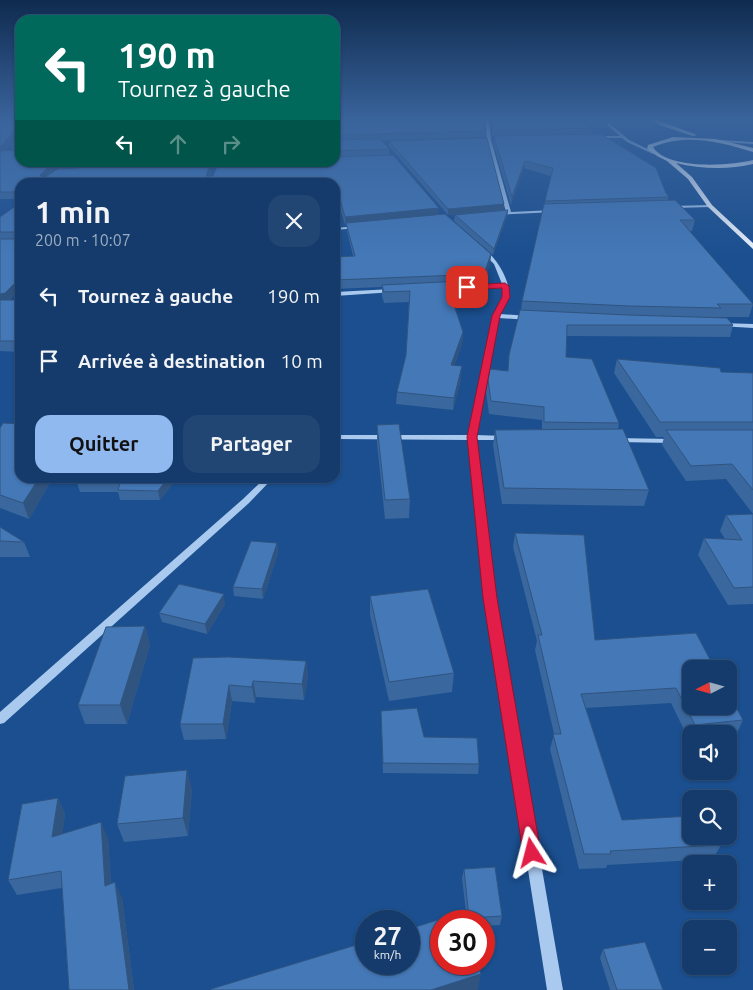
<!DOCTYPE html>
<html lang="fr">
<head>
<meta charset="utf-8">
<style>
	:root { --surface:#143b6b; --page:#214673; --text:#f1f3f6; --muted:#9dadc1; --line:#33557e; --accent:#90b9f0 }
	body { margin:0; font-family:Ubuntu,sans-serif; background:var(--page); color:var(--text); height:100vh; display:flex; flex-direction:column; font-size:19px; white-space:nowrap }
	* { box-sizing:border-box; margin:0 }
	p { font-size:16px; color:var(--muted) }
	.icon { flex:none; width:28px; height:28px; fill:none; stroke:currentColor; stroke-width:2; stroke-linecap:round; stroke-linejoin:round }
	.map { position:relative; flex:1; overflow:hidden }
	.side { position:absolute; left:15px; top:178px; width:325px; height:305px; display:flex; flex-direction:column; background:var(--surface); border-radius:15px; box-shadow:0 1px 4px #0004,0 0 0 1px var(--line) }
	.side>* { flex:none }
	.top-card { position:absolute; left:15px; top:15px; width:325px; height:152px; border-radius:15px; box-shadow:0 1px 4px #0004,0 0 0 1px var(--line); background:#00695c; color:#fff; overflow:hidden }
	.needle { width:32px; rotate:264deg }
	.tools { position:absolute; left:682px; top:660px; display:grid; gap:10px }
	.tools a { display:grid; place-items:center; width:55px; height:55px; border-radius:10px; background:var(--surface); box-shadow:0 1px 4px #0004,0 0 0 1px var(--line); font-size:25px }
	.speed { position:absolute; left:355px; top:910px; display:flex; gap:10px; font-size:25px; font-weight:700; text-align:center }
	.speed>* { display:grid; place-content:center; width:65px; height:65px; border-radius:50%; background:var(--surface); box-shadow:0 1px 4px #0004,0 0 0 1px var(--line); line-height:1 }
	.speed small { font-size:12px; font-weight:400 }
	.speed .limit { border:8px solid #d22; background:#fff; color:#111 }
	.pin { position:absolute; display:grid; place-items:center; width:42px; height:42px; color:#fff; margin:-21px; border-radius:10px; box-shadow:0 2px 8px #0006 }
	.me { position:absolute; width:55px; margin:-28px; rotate:351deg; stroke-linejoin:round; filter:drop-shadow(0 0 4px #0008) }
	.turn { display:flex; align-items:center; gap:18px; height:105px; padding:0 20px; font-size:22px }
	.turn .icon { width:65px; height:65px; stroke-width:2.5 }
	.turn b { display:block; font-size:35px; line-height:42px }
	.lanes { display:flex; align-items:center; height:48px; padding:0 20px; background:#0003; justify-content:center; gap:25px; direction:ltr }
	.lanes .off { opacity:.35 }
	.round { display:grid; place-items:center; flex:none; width:52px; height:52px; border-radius:15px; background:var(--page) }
	.summary { display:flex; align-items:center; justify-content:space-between; height:85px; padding:0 20px }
	h1 { font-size:30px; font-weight:700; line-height:38px }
	.cta { display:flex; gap:10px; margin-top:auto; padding:10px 20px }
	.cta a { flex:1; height:58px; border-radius:15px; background:var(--accent); color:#111; font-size:20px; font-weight:700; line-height:58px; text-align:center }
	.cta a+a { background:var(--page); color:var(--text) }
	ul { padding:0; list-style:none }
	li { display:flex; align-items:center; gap:15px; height:65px; padding:0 20px }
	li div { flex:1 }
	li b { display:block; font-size:19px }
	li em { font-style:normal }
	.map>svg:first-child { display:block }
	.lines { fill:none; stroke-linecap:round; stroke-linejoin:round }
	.minor { fill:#a9c9ee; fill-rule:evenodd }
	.major { fill:#f0f6ff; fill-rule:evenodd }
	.wall { fill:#3a679d; fill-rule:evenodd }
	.shaded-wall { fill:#305480 }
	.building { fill:#4478b7; stroke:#305480 }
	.route { fill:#e11d48; stroke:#92132f }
</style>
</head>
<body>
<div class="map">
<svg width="753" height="990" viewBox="0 0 753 990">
	<rect width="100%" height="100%" fill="#1b4f8f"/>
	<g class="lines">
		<g class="minor">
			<path d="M485,119H489L491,140L511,212L554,210L556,211V212L495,215V213L506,212L487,140Z"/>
			<path d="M600,119H604L629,140L656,153L653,154L627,142L622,138H596L597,136H620Z"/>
			<path d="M721,140L753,142V144L720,142Z"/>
			<path d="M67,162H72L48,182H44Z"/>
			<path d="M230,163L231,165L201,166L199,165Z"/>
			<path d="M710,205L712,207L672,208L670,207L672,206Z"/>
			<path d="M359,226V228H357L335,230V228Z"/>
			<path d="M484,249C496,257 511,281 509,297C508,302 503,309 500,314L529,316L532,318L529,320L499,318L476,435L505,436L509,438L505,440H476L495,598L563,990H547L485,598L468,440L335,439V435H468L493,316L503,297L502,288L470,289L467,287L470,285L502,284L494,264L481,251Z"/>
			<path d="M392,289L394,290V292L335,296V292Z"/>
			<path d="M721,323L753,324V328L719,326V324Z"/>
			<path d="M615,438L673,439L677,441L673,443L618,442L614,440Z"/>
			<path d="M265,478H273L249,503L4,723L0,724V712L243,499Z"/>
		</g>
		<g class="major">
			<path d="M649,119H654L697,135L693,136L659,125Z"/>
			<path d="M673,137L716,139L753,148V152C721,142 685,133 653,147C667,170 730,166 753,160V164C728,170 701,169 676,163L692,177L712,205L753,243V249L708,207L688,179L667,161L657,156L647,149L648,145Z"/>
		</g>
	</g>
	<g class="wall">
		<path d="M0,119H20L64,162L57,169L66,168L65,162H212V168L210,176H213L335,162V119L485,131V137L381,140L389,149V155L438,214L491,254L490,263L484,283H481V291L477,300L453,301L463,332L462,344L454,366L461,379L453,410L396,404L397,392L406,355L409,302L384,303L382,296V287L335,289V257L353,256L347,231V225H345L338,200H335V182H20V199H0ZM18,136H19L11,145L12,150H5Z"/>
		<path d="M491,119H605L608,121L607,128H591H593L592,134L666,193L669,197L668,200L695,220L692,231H689L753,304L749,317H718L733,325L730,337L567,336L566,357L619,423L618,429L649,490L644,506L502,504L493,445L495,430L542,429V420L489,414L486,392L488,380L508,371L509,355L521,310L522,301L551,176L524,168L511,205L493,143L494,137H493Z"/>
		<path d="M607,119H652L655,121L654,127H617Z"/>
		<path d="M389,141L504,210H508L507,216L493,255L454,221L455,215L495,211L448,215L389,146Z"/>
		<path d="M20,203V290L9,300H17L20,297V352L0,351V217Z"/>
		<path d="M617,359L721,372L753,373V514L726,479L686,481L662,445L664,437H656L614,373Z"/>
		<path d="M377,425L410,499L409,518L385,519L377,443Z"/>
		<path d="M0,428L20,478L52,479L29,519L0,508Z"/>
		<path d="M80,478H177L160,500H120L118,492H80L77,482Z"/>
		<path d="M753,514V604L728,605L698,555L704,538L725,539L720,531L726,515Z"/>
		<path d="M0,527L24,542L30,557H0Z"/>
		<path d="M515,533L595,640L743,720L736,735L729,736V734H691V739L689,740L671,703L586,708L622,820L721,845L713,859L607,865L606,868L579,869L550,749L554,734L535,650L537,641L513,547Z"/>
		<path d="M277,543L278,553L263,599L234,596L233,587Z"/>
		<path d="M370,596L454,673L452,692L389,701L370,615Z"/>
		<path d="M225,604L207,634L162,622L159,613Z"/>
		<path d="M145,626L150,645L127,724H85L78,705Z"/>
		<path d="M193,658L306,661L308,676L304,700L256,697L255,703L232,701L226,739L184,740L180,724Z"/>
		<path d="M381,711L424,737L479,764L478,774L383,773Z"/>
		<path d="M192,789L188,836L124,842L117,824Z"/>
		<path d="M58,798L65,814L62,834L108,838L111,884L122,898L134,990H69L62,888L17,895L8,880Z"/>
		<path d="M464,869L502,916L500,925L484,926V921H467L462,878Z"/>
		<path d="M603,949L663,990H610L600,958Z"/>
	</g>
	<g class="shaded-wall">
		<path d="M16,129L18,136L0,155V147Z"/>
		<path d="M525,161L524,168L511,205L512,197Z"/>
		<path d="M54,162H64L42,182L40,175Z"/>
		<path d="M211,162H212V168L207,182L206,176Z"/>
		<path d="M504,204V210L448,215V209Z"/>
		<path d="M439,208L438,216L346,223L347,225H345V217Z"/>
		<path d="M508,210L507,216L493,255L494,249Z"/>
		<path d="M491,254L490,263L484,283V274Z"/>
		<path d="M20,278V290L8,302L0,304V294Z"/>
		<path d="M482,280L481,291L477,300L478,289Z"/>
		<path d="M463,332L462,344L450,377L451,365Z"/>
		<path d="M462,366L461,379L453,410L454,398Z"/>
		<path d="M20,457V476L16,464Z"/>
		<path d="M39,478H52V479L29,519L23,503Z"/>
		<path d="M168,478H177L160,500L158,491Z"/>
		<path d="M277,543L278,553L263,599L262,589Z"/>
		<path d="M224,594L225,604L207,634L205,624Z"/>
		<path d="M145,626L150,645L127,724L120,705Z"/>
		<path d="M306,661L308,676L304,700L302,684Z"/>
		<path d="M253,681L256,697L255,703L252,687Z"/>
		<path d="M229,685L232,701L226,739L223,724Z"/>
		<path d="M187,770L192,789L188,836L183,818Z"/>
		<path d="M58,798L65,814L60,853L52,837Z"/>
		<path d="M101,822L108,838L112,902L105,886Z"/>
		<path d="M115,882L122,898L134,990H129Z"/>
		<path d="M481,974L478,990H431Z"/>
	</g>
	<g class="building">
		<path d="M0,119H20V162H54L40,175L42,177L47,176L57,169L181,162H211L206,176H213L219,162H335V157L393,155L439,208L345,217L338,192H335V182H20V192H0V151L20,150L19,145H11L20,135V129H16L0,147Z"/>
		<path d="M335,119H484L485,131L335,135Z"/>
		<path d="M492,119H605L608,121L582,122L593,128L493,131Z"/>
		<path d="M615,119H652L655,121H618Z"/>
		<path d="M601,134L656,168L666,193L669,197L545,201L553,168L525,161L512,197L494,136Z"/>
		<path d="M487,138L504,204L448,209L389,141Z"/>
		<path d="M380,139L389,149L335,151V140Z"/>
		<path d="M675,200L695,220H680L753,304H717L721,308L629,306L522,301L544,204Z"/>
		<path d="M20,203V278L5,293L0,294V239H18L19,234L18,232H0V217Z"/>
		<path d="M508,210L494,249L455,215Z"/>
		<path d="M445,214L491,254L484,274L335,280V257L355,256L346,223Z"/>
		<path d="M482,280L478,289L449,290L463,332L451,365L462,366L454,398L397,392L406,355L410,291L384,292L382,285Z"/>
		<path d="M19,297H20V305L19,306H20V341H0V300H17Z"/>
		<path d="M520,310L628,315L727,318L733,325H567L566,357L592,359L619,423L544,422V407L491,401L488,380L490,369L508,371L509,355Z"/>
		<path d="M617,359L720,368L721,372L753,373V422H660Z"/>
		<path d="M3,423L20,424V457L16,464H20V478H39L23,503L0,495V428Z"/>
		<path d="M399,424L410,499L385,500L377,425Z"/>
		<path d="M623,429L649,490L504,488L495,430Z"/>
		<path d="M666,430H753V490L732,464L691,466Z"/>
		<path d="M80,478H168L158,491L118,490L120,483L77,482Z"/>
		<path d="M753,514V587L734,588L704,538L742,540L726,515Z"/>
		<path d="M0,527L24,542L0,541Z"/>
		<path d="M515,533L584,535L595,640L696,633L715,669H691V706H729V694L743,720L695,725L676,688L581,694L622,820L691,816V836H718L721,845L610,851L611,854H584L553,734H561L538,635H542Z"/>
		<path d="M251,541L277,543L262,589L233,587Z"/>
		<path d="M179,584L224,594L205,624L159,613Z"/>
		<path d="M428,589L454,673L389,682L370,596Z"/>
		<path d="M145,626L120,705H78L106,627Z"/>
		<path d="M228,657L306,661L302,684L253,681L252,687L229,685L223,724H180L193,658Z"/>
		<path d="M417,708L424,737L477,738L479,764L383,763L381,711Z"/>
		<path d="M187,770L183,818L117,824L125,776Z"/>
		<path d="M58,798L52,837L101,822L105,886L115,882L129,990H69L61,871L8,880L22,804Z"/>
		<path d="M495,867L502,916L469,918L464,869Z"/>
		<path d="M460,913L463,921H441V964H478L481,974L431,990H211V989L366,942V964H409V929Z"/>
		<path d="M645,942L663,990H617L603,949Z"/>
	</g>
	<linearGradient id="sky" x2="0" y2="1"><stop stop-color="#0f2b4f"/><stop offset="0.46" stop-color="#39639b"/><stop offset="1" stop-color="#39639b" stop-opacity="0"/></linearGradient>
	<rect width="753" height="257" fill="url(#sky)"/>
	<path class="route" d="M505,283L509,286L510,297L500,316L477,437L497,598L541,853L539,859L532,862L526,859L523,853L483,598L467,437L492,316L502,297V288L467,290L464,287L467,285Z"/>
</svg>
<div class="tools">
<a><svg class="needle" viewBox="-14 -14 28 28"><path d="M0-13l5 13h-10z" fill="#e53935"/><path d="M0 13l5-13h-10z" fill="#9dadc1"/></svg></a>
<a><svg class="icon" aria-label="sound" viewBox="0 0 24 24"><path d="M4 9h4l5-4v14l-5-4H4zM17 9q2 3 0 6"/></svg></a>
<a><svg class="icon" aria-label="search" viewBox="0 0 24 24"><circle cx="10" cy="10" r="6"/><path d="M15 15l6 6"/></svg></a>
<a>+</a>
<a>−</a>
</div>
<div class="speed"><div>27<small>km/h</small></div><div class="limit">30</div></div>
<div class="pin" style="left:467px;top:287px;background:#d93025"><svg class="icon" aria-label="arrive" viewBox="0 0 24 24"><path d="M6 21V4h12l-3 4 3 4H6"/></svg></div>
<svg class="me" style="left:532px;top:853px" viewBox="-20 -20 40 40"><path d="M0-17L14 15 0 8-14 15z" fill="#e11d48" stroke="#fff" stroke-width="4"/></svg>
<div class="top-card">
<div class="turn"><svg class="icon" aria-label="left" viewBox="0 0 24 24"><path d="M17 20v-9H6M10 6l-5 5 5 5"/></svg><div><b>190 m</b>Tournez à gauche</div></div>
<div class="lanes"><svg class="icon" aria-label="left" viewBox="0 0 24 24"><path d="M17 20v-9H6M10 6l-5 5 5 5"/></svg><svg class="icon off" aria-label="ahead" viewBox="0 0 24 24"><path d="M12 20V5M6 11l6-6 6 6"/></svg><svg class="icon off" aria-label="right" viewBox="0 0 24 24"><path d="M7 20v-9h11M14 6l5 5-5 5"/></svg></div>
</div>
<section class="side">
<div class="summary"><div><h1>1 min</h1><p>200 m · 10:07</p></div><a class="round"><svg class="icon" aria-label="close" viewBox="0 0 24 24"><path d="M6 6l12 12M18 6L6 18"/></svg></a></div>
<ul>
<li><svg class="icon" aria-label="left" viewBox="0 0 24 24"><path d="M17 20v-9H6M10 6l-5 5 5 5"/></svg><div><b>Tournez à gauche</b></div><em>190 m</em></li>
<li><svg class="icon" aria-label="arrive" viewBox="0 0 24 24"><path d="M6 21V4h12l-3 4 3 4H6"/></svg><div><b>Arrivée à destination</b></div><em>10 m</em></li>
</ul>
<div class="cta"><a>Quitter</a><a>Partager</a></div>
</section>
</div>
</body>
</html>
